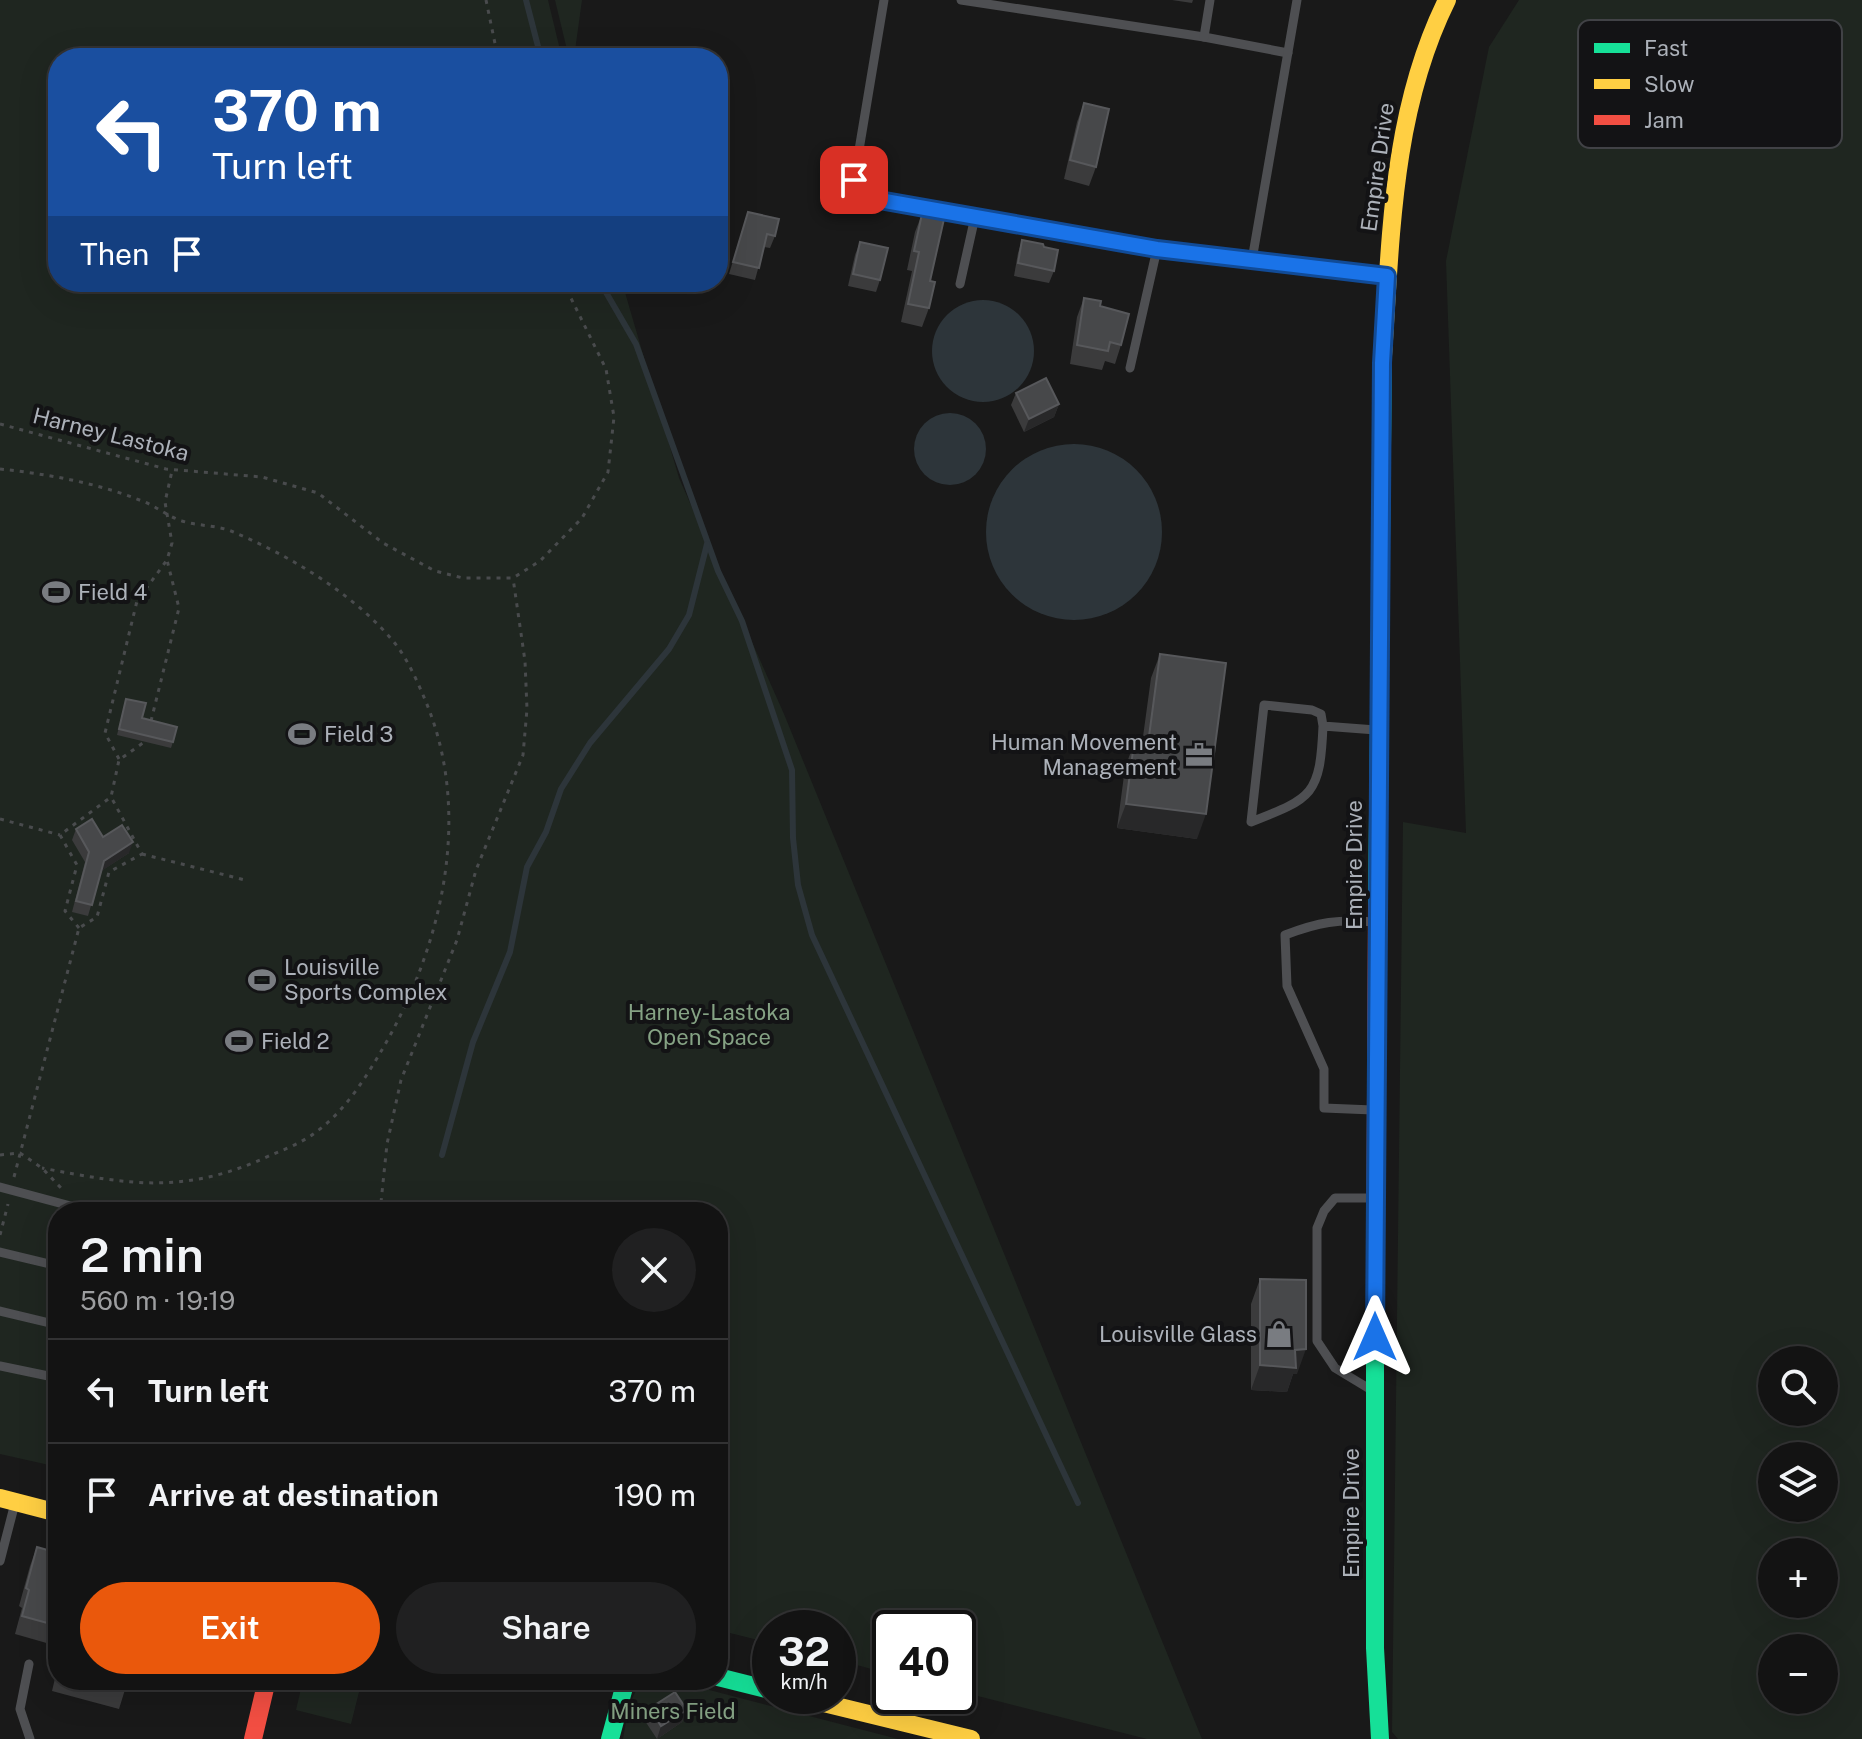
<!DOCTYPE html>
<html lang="en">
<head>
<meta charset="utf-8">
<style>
	:root { --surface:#131313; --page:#202021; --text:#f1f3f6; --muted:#9d9ea0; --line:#323233; --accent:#ea580c }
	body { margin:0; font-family:"Public Sans",sans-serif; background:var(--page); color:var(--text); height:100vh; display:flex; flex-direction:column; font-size:30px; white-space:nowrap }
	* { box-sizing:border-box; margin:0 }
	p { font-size:26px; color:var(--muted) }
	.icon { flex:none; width:44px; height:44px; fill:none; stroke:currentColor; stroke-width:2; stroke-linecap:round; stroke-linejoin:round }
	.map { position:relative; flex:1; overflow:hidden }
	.details { position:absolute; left:48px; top:1202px; width:680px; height:488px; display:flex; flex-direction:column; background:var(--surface); border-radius:32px; box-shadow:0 8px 32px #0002,0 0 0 2px var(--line) }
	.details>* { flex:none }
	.hud { position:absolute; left:48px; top:48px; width:680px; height:244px; border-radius:32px; box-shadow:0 8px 32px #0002,0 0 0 2px var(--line); background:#1a4fa0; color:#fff; overflow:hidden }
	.buttons { position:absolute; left:1758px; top:1346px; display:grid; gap:16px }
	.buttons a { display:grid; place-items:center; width:80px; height:80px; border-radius:50%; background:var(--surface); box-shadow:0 8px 32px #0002,0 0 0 2px var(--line); font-size:40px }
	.speed { position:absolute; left:752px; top:1610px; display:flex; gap:16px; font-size:40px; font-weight:700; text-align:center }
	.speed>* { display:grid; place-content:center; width:104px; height:104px; border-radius:50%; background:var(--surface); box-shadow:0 8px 32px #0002,0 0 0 2px var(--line); line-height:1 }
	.speed small { font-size:20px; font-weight:400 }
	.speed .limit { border:4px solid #111; border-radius:12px; background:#fff; color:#111 }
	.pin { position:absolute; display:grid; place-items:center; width:68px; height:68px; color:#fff; margin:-34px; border-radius:16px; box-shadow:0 4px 12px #0006 }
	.me { position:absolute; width:88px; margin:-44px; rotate:0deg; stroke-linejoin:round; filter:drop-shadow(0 0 6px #0008) }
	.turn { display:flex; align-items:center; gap:28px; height:168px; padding:0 32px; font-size:36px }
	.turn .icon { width:104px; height:104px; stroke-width:2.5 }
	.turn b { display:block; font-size:56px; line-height:68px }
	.then { display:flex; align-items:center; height:76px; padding:0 32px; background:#0003; gap:16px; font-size:30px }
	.round { display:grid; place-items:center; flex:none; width:84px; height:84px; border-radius:42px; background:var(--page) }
	.overview { display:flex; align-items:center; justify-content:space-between; height:136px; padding:0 32px }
	h1 { font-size:48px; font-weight:600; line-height:60px }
	.cta { display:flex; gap:16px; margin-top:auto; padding:16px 32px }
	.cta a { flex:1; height:92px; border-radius:48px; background:var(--accent); color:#fff; font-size:32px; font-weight:600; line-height:92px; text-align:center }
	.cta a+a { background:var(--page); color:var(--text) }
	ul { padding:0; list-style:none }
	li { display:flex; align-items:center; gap:24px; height:104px; padding:0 32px; border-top:2px solid var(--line) }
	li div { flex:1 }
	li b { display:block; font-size:30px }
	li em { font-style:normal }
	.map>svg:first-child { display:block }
	.green { fill:#1f2620; fill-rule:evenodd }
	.water { fill:#2d353a }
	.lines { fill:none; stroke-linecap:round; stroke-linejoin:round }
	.stream { stroke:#2d353a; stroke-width:6 }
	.path { stroke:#494b4d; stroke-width:3; stroke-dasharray:4 6; stroke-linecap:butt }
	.lane { stroke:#4e4f52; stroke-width:9 }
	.fast { stroke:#16e098; stroke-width:18 }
	.slow { stroke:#ffcf43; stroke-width:18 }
	.jam { stroke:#f24e42; stroke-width:18 }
	.wall { fill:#3b3b3c }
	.shaded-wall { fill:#282829 }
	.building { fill:#47484a; stroke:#57585b; stroke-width:2 }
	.route-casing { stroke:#114b97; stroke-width:20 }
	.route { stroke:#1a73e8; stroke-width:14 }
	.labels { text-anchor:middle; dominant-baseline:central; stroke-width:8; stroke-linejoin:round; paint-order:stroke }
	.street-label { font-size:22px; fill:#acb1b9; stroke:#131315 }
	.poi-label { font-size:22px; fill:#acb1b9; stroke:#131315; text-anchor:start }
	.park-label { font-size:22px; fill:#85a284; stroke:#131315 }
	.key { fill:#131315; stroke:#414246; stroke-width:2 }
	.key-label { font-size:22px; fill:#acb1b9 }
</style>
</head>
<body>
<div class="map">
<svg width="1862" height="1739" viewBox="0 0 1862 1739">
	<rect width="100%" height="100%" fill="#191919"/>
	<g class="green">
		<path d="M0,0H548L562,58H58V282H622L679,478L784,714L1202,1739H1147L958,1691V1628H890V1674L838,1660V1628H770V1643L718,1630V1212H58V1467L0,1454Z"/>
		<path d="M555,0H582L574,58H569Z"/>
		<path d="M1519,0H1862V1739H1398L1392,1732L1403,822L1466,833L1446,261L1489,47ZM1772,1360H1824V1412H1772ZM1772,1456H1824V1508H1772ZM1772,1552H1824V1604H1772ZM1824,1648V1700H1772V1648Z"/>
		<path d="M303,1680H362L351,1724L296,1710Z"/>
		<path d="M646,1680H671L898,1739H623C627,1720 629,1691 646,1680Z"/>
	</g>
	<g class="water">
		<circle cx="983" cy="351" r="51"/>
		<circle cx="950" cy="449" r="36"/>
		<circle cx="1074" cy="532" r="88"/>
	</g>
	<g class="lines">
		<g class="stream">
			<path d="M526,0L541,58"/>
			<path d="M600,282L636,344L718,571L742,621L792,770L793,838L798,885L812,935L1078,1503"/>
			<path d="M442,1155L473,1042L510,952L527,867L546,832L561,789L590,743L669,649L689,615L707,544"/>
		</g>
		<g class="path">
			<path d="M486,0L498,58"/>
			<path d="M0,424L166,469L262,477L318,493L383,543L435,571L463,578H513L540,561L582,518L608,472L614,417L606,369L563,282"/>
			<path d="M0,469C47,474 98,483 142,501C156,506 167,516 182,521C198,526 215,525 231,531C289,555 358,596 397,646C409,662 418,683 426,702C473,815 442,946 383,1048C365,1079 345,1111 316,1132C303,1142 286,1149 271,1155C186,1195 131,1185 42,1168"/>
			<path d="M151,721L179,608L167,560L172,543L165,502L172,471"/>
			<path d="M119,759L105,733L137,601L167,560"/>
			<path d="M0,819L60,835"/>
			<path d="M142,854L245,880"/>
			<path d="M79,928L65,911L77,865L60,835L111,797"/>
			<path d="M0,1155L20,1153L42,1168L62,1189"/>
			<path d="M14,1177L79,928L97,917L109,872L142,854L111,797L119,760L147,740"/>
			<path d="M380,1212L387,1144L401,1080L457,940L476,870L523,755L527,709L525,661L513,578"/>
			<path d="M0,1235L8,1204"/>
		</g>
		<g class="lane">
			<path d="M884,0L854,180L868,196L885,201L1157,249L1387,276"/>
			<path d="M961,0L1204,37L1288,53"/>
			<path d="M1204,37L1210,0"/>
			<path d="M1252,260L1297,0"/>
			<path d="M960,284L975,217"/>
			<path d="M1130,368L1157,249"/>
			<path d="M1323,726C1320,795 1313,798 1251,822L1264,705L1312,710L1321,714L1323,726L1376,730"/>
			<path d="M1373,1110L1324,1108V1069L1287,986L1285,935C1319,922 1338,919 1374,922"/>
			<path d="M0,1187L93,1212"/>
			<path d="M0,1252L58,1266"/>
			<path d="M0,1311L58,1325"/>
			<path d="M0,1366L58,1378"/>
			<path d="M1373,1391L1335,1368L1317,1341V1228L1324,1211L1335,1198H1375"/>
			<path d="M0,1561L14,1507"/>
			<path d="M29,1664L20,1709L30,1739"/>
		</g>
		<g class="fast">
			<path d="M1377,906L1383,356"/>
			<path d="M1375,1284V1648L1380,1739"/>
			<path d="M718,1677L770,1690"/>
			<path d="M610,1739L626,1680"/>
		</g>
		<g class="slow">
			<path d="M1383,356C1391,235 1392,111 1447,0"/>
			<path d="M0,1498L58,1513"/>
			<path d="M795,1696L971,1739"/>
		</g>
		<g class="jam">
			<path d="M1375,1284L1377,906"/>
			<path d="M253,1739L267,1680"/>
		</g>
	</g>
	<g class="wall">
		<path d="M1172,0H1193L1192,3Z"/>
		<path d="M1084,103L1096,167L1089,186L1064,179L1077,122Z"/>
		<path d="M748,212L775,236L770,248L764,247L755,280L729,274Z"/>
		<path d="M922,214L930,281L929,308L922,327L901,322L912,271L907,270L915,232Z"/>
		<path d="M1022,240L1044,247L1054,271L1049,283L1014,276L1018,253Z"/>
		<path d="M860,242L880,280L876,292L848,286L855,255Z"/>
		<path d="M1084,298L1100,306L1121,345L1115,364L1105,361L1102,370L1070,364L1077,317Z"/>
		<path d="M1016,393L1059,404L1054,417L1024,432L1011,405Z"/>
		<path d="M1160,654L1197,839L1117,828L1125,768L1134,743L1142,744L1151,678Z"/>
		<path d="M126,699L142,718L173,742L171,748L117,735Z"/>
		<path d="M76,829L103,837L129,853L101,871L88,916L72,912L85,862L72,840Z"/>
		<path d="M1260,1279L1297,1374H1293L1287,1392L1251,1390V1304Z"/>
		<path d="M37,1547L58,1553L57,1646L15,1634L22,1608L19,1606L30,1566Z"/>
		<path d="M58,1666V1680H128L119,1709L52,1691Z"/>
		<path d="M650,1708L687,1710L682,1722L657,1739L645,1721Z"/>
	</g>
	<g class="shaded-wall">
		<path d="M1059,404L1054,417L1024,432L1029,419Z"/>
		<path d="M1126,804L1206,814L1197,839L1117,828Z"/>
		<path d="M133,842L129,853L100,872L104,861Z"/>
		<path d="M1306,1349L1297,1374H1293L1287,1392L1251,1390L1260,1365L1295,1350Z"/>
		<path d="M687,1710L682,1722L657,1739L661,1726Z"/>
	</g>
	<g class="building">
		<path d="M1084,103L1109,109L1096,167L1070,160Z"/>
		<path d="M748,212L779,219L775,236L767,234L759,268L733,262Z"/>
		<path d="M922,214L944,219L930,281L935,282L929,308L908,304L919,252L914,251Z"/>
		<path d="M1022,240L1043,244L1044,247L1058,250L1054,271L1018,263Z"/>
		<path d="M860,242L888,248L880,280L853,274Z"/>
		<path d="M1084,298L1101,301L1100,306L1129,314L1121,345L1110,342L1108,351L1077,345Z"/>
		<path d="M1046,378L1059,404L1029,419L1016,393Z"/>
		<path d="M1160,654L1226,663L1206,814L1126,804L1134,743L1148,744Z"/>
		<path d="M126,699L146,703L142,718L177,727L173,742L119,729Z"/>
		<path d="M92,819L103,837L122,825L133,842L104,861L92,905L76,901L89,852L76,829Z"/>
		<path d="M1260,1279L1306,1280V1349L1295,1350L1296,1368L1260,1365Z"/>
		<path d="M37,1547L58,1553V1626L22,1616L29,1590L26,1588Z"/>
		<path d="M87,1680H128L126,1690Z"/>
		<path d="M675,1692L687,1710L661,1726L650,1708Z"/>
	</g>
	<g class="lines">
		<g class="route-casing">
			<path id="route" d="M854,180L868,196L885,201L1157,249L1387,276L1382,363L1375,1337"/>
		</g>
		<use href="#route" class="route"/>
	</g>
	<defs>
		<g id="stadium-bare" transform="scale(2.16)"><path d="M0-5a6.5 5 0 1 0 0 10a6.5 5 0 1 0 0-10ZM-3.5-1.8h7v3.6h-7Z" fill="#797c81" stroke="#131315" stroke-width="2.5" paint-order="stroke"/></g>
		<g id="office-bare" transform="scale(2.16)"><path d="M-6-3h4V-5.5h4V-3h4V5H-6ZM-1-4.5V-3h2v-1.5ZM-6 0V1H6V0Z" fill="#797c81" stroke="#131315" stroke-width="2.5" paint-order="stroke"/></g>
		<g id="shop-bare" transform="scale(2.16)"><path d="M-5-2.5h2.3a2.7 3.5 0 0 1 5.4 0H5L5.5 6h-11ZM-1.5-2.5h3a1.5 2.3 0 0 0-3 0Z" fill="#797c81" stroke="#131315" stroke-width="2.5" paint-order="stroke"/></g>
	</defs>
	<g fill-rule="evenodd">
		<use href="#stadium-bare" x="56" y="592"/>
		<use href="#stadium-bare" x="302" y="734"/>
		<use href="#office-bare" x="1199" y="755"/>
		<use href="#stadium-bare" x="262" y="980"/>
		<use href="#stadium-bare" x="239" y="1041"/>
		<use href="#shop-bare" x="1279" y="1334"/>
	</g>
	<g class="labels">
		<g class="street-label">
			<text transform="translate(1377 167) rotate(-82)">Empire Drive</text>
			<text transform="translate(111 434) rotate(14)">Harney Lastoka</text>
			<text transform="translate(1354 865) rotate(-90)">Empire Drive</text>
			<text transform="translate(1351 1513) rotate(-90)">Empire Drive</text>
		</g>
		<g class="poi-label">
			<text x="78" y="592">Field 4</text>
			<text x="324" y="734">Field 3</text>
			<text x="1177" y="742" text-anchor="end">Human Movement<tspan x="1177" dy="25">Management</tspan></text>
			<text x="284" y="967">Louisville<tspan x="284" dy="25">Sports Complex</tspan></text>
			<text x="261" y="1041">Field 2</text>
			<text x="1257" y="1334" text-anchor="end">Louisville Glass</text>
		</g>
		<g class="park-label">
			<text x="709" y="1012">Harney-Lastoka<tspan x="709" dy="25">Open Space</tspan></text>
			<text x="673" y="1711">Miners Field</text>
		</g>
	</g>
	<rect x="1578" y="20" width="264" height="128" rx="12" class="key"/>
	<rect x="1594" y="43" width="36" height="10" fill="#16e098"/>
	<rect x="1594" y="79" width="36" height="10" fill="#ffcf43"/>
	<rect x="1594" y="115" width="36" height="10" fill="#f24e42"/>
	<g class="key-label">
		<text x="1644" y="56">Fast</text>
		<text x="1644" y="92">Slow</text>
		<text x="1644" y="128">Jam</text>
	</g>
</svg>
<div class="buttons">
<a><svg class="icon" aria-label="search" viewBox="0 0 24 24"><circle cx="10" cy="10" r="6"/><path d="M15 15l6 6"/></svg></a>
<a><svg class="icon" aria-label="layers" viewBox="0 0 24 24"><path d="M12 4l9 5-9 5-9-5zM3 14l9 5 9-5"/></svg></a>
<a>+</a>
<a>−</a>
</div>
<div class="speed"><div>32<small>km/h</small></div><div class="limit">40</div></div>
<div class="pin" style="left:854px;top:180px;background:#d93025"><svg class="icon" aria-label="arrive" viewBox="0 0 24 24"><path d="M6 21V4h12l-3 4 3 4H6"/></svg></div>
<svg class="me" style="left:1375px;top:1337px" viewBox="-20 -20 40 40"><path d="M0-17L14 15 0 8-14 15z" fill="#1a73e8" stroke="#fff" stroke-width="4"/></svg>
<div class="hud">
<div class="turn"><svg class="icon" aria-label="left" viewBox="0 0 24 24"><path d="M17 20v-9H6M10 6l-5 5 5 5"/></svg><div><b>370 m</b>Turn left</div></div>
<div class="then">Then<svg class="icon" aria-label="arrive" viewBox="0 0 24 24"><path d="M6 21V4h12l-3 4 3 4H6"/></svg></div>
</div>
<section class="details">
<div class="overview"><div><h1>2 min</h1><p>560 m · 19:19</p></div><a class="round"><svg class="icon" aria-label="close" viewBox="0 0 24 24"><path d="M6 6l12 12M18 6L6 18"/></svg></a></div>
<ul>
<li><svg class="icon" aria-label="left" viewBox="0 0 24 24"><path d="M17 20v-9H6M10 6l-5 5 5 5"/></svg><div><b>Turn left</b></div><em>370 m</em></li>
<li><svg class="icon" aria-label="arrive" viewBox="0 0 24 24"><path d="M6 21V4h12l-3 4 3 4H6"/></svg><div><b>Arrive at destination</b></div><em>190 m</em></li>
</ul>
<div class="cta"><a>Exit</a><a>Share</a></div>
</section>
</div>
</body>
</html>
